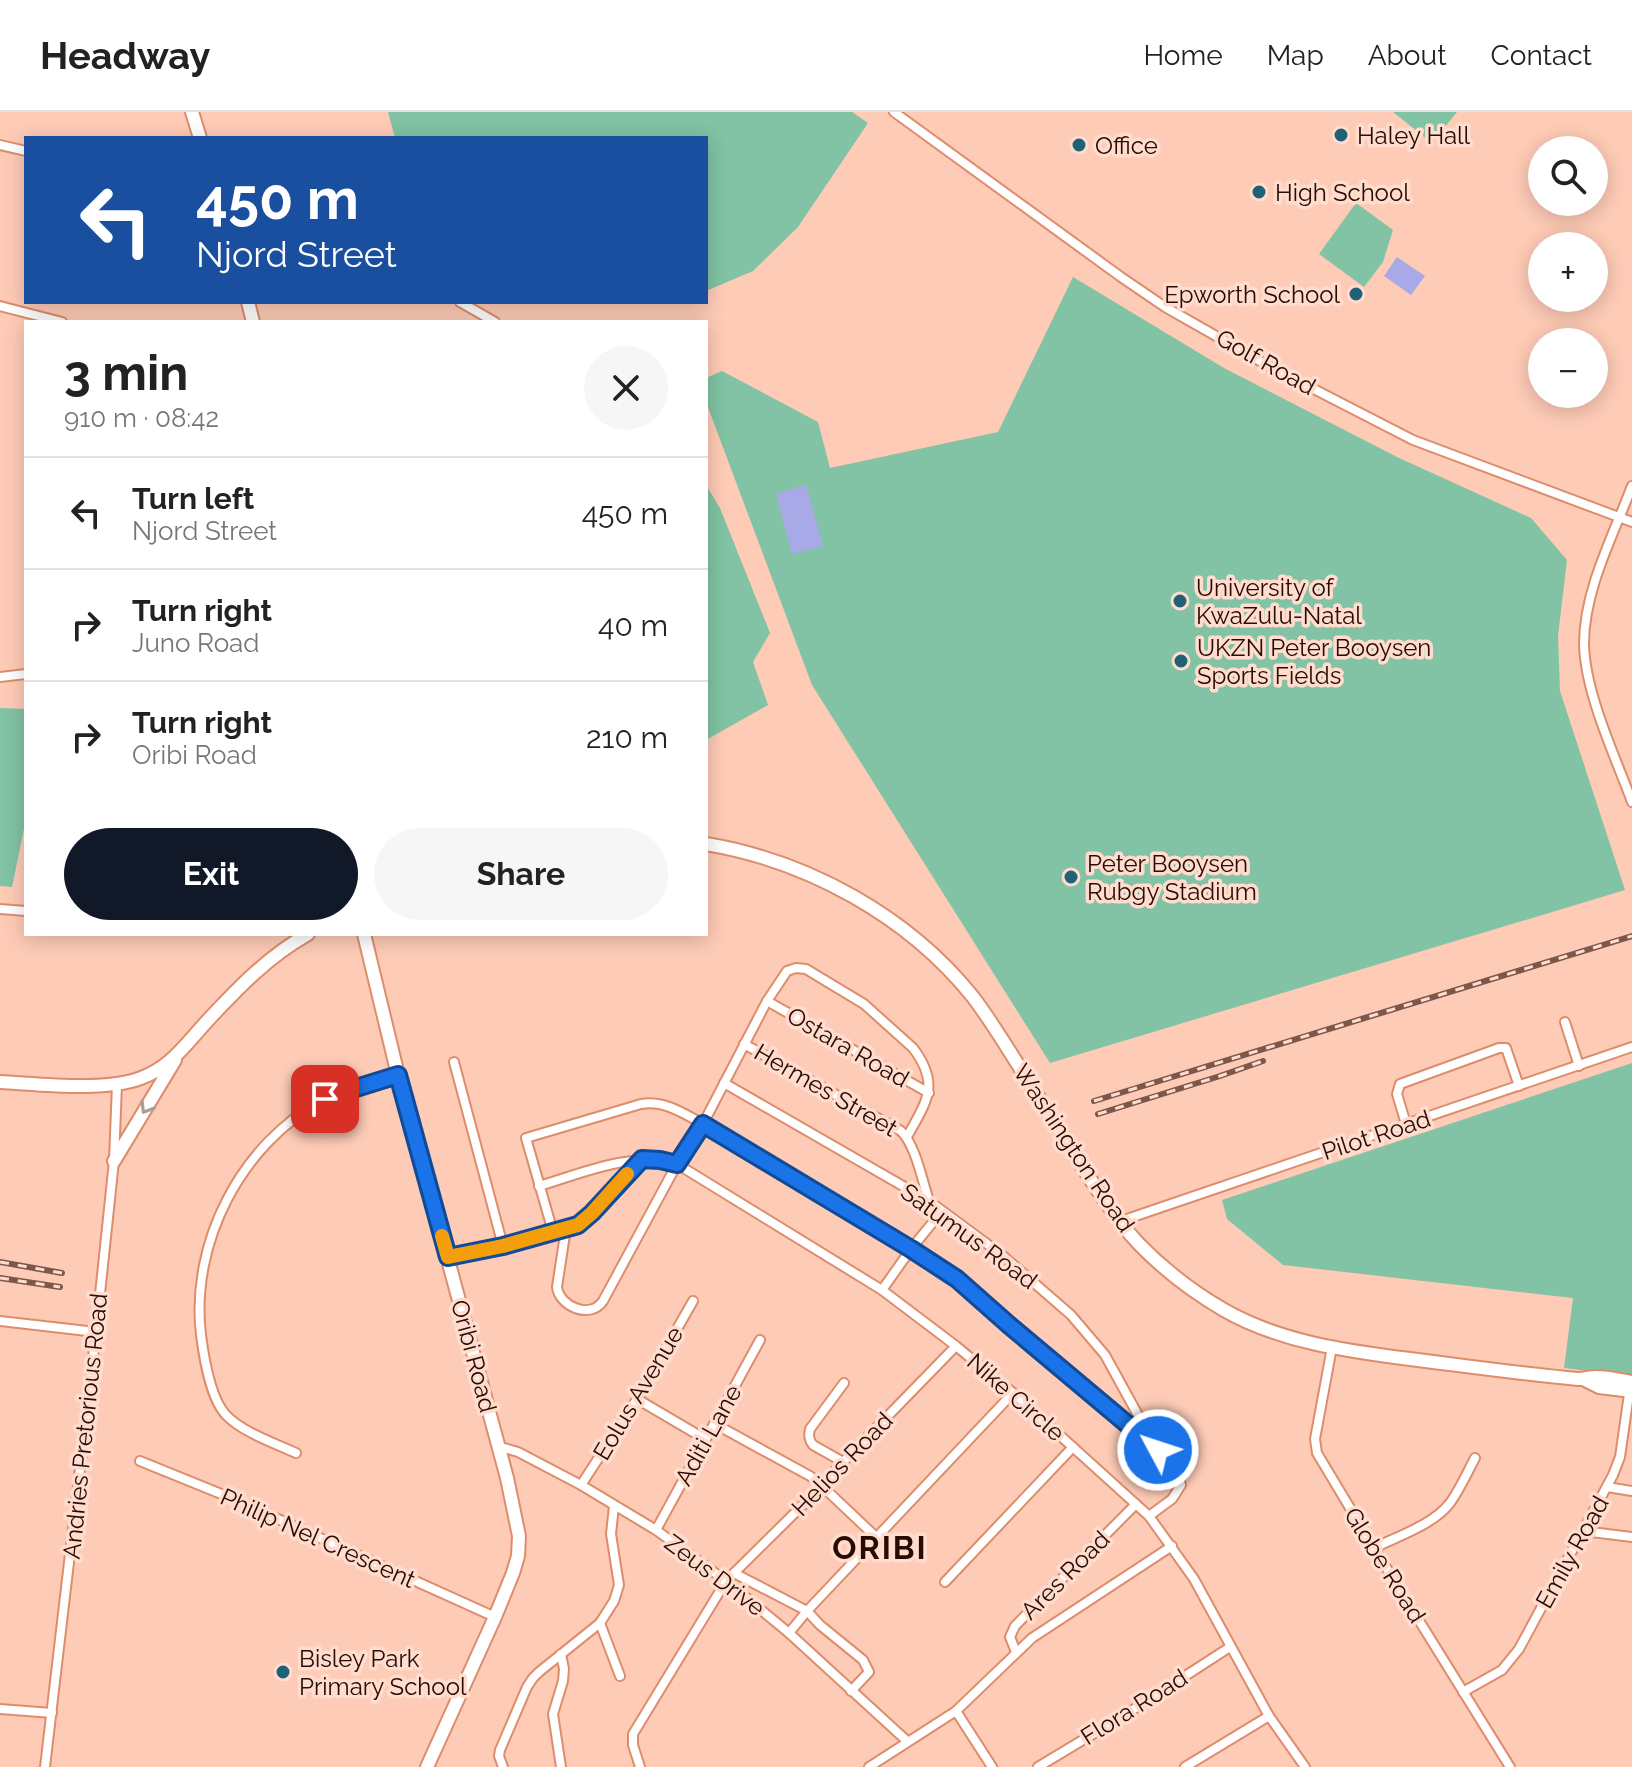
<!DOCTYPE html>
<html lang="en">
<head>
<meta charset="utf-8">
<style>
	:root { --surface:#fff; --page:#f6f6f6; --text:#222; --muted:#767676; --line:#e0e0e0; --accent:#111827 }
	body { margin:0; font-family:Raleway,sans-serif; background:var(--page); color:var(--text); height:100vh; display:flex; flex-direction:column; font-size:30px; white-space:nowrap }
	* { box-sizing:border-box; margin:0 }
	p { font-size:26px; color:var(--muted) }
	.icon { flex:none; width:44px; height:44px; fill:none; stroke:currentColor; stroke-width:2; stroke-linecap:round; stroke-linejoin:round }
	.map { position:relative; flex:1; overflow:hidden }
	.sheet { position:absolute; left:24px; top:208px; width:684px; height:616px; display:flex; flex-direction:column; background:var(--surface); border-radius:0px; box-shadow:0 4px 20px #0003 }
	.sheet>* { flex:none }
	.guide { position:absolute; left:24px; top:24px; width:684px; height:168px; border-radius:0px; box-shadow:0 4px 20px #0003; background:#1a4fa0; color:#fff; overflow:hidden }
	.fabs { position:absolute; left:1528px; top:24px; display:grid; gap:16px }
	.fabs a { display:grid; place-items:center; width:80px; height:80px; border-radius:50%; background:var(--surface); box-shadow:0 4px 20px #0003; font-size:40px }
	.pin { position:absolute; display:grid; place-items:center; width:68px; height:68px; color:#fff; margin:-34px; border-radius:16px; box-shadow:0 4px 12px #0006 }
	.me { position:absolute; width:88px; margin:-44px; rotate:310deg; stroke-linejoin:round; filter:drop-shadow(0 0 6px #0008) }
	.turn { display:flex; align-items:center; gap:28px; height:168px; padding:0 40px; font-size:36px }
	.turn .icon { width:104px; height:104px; stroke-width:2.5 }
	.turn b { display:block; font-size:56px; line-height:68px }
	.round { display:grid; place-items:center; flex:none; width:84px; height:84px; border-radius:42px; background:var(--page) }
	.overview { display:flex; align-items:center; justify-content:space-between; height:136px; padding:0 40px }
	h1 { font-size:48px; font-weight:700; line-height:60px }
	.action { display:flex; gap:16px; margin-top:auto; padding:16px 40px }
	.action a { flex:1; height:92px; border-radius:48px; background:var(--accent); color:#fff; font-size:32px; font-weight:700; line-height:92px; text-align:center }
	.action a+a { background:var(--page); color:var(--text) }
	ul { padding:0; list-style:none }
	li { display:flex; align-items:center; gap:24px; height:112px; padding:0 40px; border-top:2px solid var(--line) }
	li div { flex:1 }
	li b { display:block; font-size:30px }
	li em { font-style:normal }
	header { display:flex; align-items:center; gap:48px; box-sizing:border-box; height:112px; padding:0 40px; background:var(--surface); border-bottom:2px solid var(--line) }
	header strong { font-size:38px }
	nav { display:flex; gap:44px; margin-inline-start:auto; font-size:28px }
	.map>svg:first-child { display:block }
	.green { fill:#81c3a4 }
	.water { fill:#a8a9e7 }
	.lines { fill:none; stroke-linecap:round; stroke-linejoin:round }
	.street-casing { stroke:#dd8d6c; stroke-width:12 }
	.secondary-casing { stroke:#dd8d6c; stroke-width:16 }
	.street { stroke:#fff; stroke-width:8 }
	.secondary { stroke:#fff; stroke-width:12 }
	.rail-casing { stroke:#7d5849; stroke-width:6 }
	.rail { stroke:#ffdcce; stroke-width:3; stroke-dasharray:9; stroke-linecap:butt }
	.oneway { stroke:#a99d99 }
	.route-casing { stroke:#114b97; stroke-width:20 }
	.route { stroke:#1a73e8; stroke-width:14 }
	.slow { stroke:#f59e0b; stroke-width:14 }
	.poi-dot { fill:#206176; stroke:#ffdcce; stroke-width:3 }
	.labels { text-anchor:middle; dominant-baseline:central; stroke-width:7; stroke-linejoin:round; paint-order:stroke }
	.poi-label { font-size:24px; fill:#280b01; stroke:#ffdcce; text-anchor:start }
	.street-label { font-size:24px; fill:#280b01; stroke:#ffdcce }
	.district-label { font-size:32px; font-weight:bold; letter-spacing:2px; fill:#280b01; stroke:#ffdcce }
</style>
</head>
<body>
<header>
<strong>Headway</strong>
<nav><a>Home</a><a>Map</a><a>About</a><a>Contact</a></nav>
</header>
<div class="map">
<svg width="1632" height="1655" viewBox="0 0 1632 1655">
	<rect width="100%" height="100%" fill="#fecbb6"/>
	<g class="green">
		<path d="M388,0H852L868,11L798,115L753,159L706,179V26H395Z"/>
		<path d="M1393,0H1457L1432,31Z"/>
		<path d="M1356,91L1393,118L1383,150L1364,175L1319,142Z"/>
		<path d="M1073,165L1224,256L1397,345L1531,406L1567,448L1558,524L1560,579L1625,778L1050,951L812,573L706,290V266L722,259L818,310L830,356L998,320Z"/>
		<path d="M706,373L720,396L770,521L753,550L768,593L706,628Z"/>
		<path d="M0,596L26,597V707L12,775L0,774Z"/>
		<path d="M1632,951V1264L1564,1256L1573,1186L1283,1153L1227,1107L1222,1088Z"/>
	</g>
	<g class="water">
		<path d="M1397,145L1425,164L1411,183L1384,164Z"/>
		<path d="M806,373L823,434L792,442L776,382Z"/>
	</g>
	<g class="lines">
		<g class="street-casing">
			<g id="street">
				<path d="M894,0L1121,165L1165,195L1267,253L1413,328L1632,410"/>
				<path d="M0,33L26,39"/>
				<path d="M460,190L495,210"/>
				<path d="M0,194L62,210"/>
				<path d="M1632,374C1613,424 1584,478 1584,532C1585,581 1615,644 1632,690"/>
				<path d="M0,565L26,562"/>
				<path d="M0,797L26,799"/>
				<path d="M767,889L929,981"/>
				<path d="M1565,910L1579,954"/>
				<path d="M744,932L901,1019C916,1034 922,1068 929,1089"/>
				<path d="M454,950L503,1134"/>
				<path d="M724,971L929,1089L1002,1143L1071,1203L1105,1243L1155,1334"/>
				<path d="M1406,1012L1397,982L1400,972L1499,936H1506L1519,974"/>
				<path d="M539,1074C583,1061 631,1039 677,1052L882,1178L956,1234L1013,1281L1149,1404L1194,1467L1269,1604L1305,1655"/>
				<path d="M1121,1109L1632,935"/>
				<path d="M566,1116L557,1175C559,1194 590,1208 603,1189L677,1052L703,1012L767,889L787,859L796,856L806,857L864,892L913,936C941,973 926,990 907,1025"/>
				<path d="M553,1120L526,1026L641,992C664,988 683,1001 703,1012L911,1137L957,1167L1158,1338L1178,1362L1181,1373L1172,1387L1149,1404"/>
				<path d="M448,1145L503,1134L578,1113L592,1101L640,1049"/>
				<path d="M882,1178L911,1137L942,1099"/>
				<path d="M0,1209L96,1220"/>
				<path d="M1332,1235L1315,1327L1317,1341L1374,1436L1510,1655"/>
				<path d="M637,1287L705,1327"/>
				<path d="M715,1312L810,1364L822,1374L877,1426"/>
				<path d="M497,1334L518,1340L581,1373L656,1418L726,1469L789,1521L907,1629"/>
				<path d="M296,1341C274,1331 242,1320 226,1303C210,1286 204,1246 201,1223C190,1131 241,1032 323,988C347,976 373,970 398,963"/>
				<path d="M140,1349L236,1388L495,1505"/>
				<path d="M843,1350L813,1333C809,1328 808,1324 810,1317L844,1271"/>
				<path d="M581,1373L637,1287L693,1189"/>
				<path d="M1607,1375L1632,1379"/>
				<path d="M614,1394L611,1422L619,1473L614,1489L600,1511L620,1564"/>
				<path d="M656,1418L760,1228"/>
				<path d="M1583,1419L1632,1425"/>
				<path d="M1374,1436C1398,1424 1433,1413 1450,1391C1460,1377 1467,1361 1475,1346"/>
				<path d="M734,1461L807,1499L820,1513L863,1548L869,1560L851,1579"/>
				<path d="M945,1470L1073,1335"/>
				<path d="M789,1521L807,1499L1013,1281"/>
				<path d="M1016,1540L1010,1525L1015,1514L1136,1392"/>
				<path d="M561,1542L564,1557L563,1569L553,1602L561,1655"/>
				<path d="M1463,1580L1502,1558L1519,1537L1613,1363L1620,1345L1630,1275"/>
				<path d="M0,1597L52,1601"/>
				<path d="M956,1599L992,1655"/>
				<path d="M45,1655L96,1220L114,1049L117,972"/>
				<path d="M503,1655L499,1644L500,1638L527,1575L533,1566L539,1560L600,1511"/>
				<path d="M640,1655L633,1633V1622L726,1469L822,1374L843,1350L956,1234"/>
				<path d="M869,1655L956,1599L1032,1526L1172,1434"/>
				<path d="M1038,1655L1131,1599L1230,1535"/>
				<path d="M1185,1655L1269,1604"/>
			</g>
		</g>
		<g class="secondary-casing">
			<g id="secondary">
				<path d="M192,0L200,26"/>
				<path d="M248,190L253,210"/>
				<path d="M706,732C808,749 908,804 973,885C989,906 1003,929 1017,951C1037,983 1058,1015 1078,1048C1096,1076 1115,1106 1138,1131C1163,1157 1193,1180 1224,1198C1280,1230 1346,1239 1410,1247C1466,1254 1522,1262 1578,1267C1584,1267 1590,1265 1596,1265C1608,1265 1620,1268 1632,1270"/>
				<path d="M364,822L398,963L507,1366L519,1424L518,1444L513,1461L495,1505L427,1655"/>
				<path d="M0,970C40,972 104,980 141,966C172,955 188,929 210,906C240,874 269,844 308,822"/>
				<path d="M114,1049L175,948"/>
				<path d="M1583,1267L1599,1275L1632,1279"/>
			</g>
		</g>
		<use href="#street" class="street"/>
		<use href="#secondary" class="secondary"/>
		<g class="rail-casing">
			<g id="rail">
				<path d="M1094,989L1632,824"/>
				<path d="M1098,1002L1220,964L1263,949"/>
				<path d="M0,1150L62,1161"/>
				<path d="M0,1166L60,1175"/>
			</g>
		</g>
		<use href="#rail" class="rail"/>
	</g>
	<defs><path id="oneway-chevron" d="M-2-3.5L2.5 0L-2 3.5" fill="none" stroke-width="1.6" stroke-linecap="round" stroke-linejoin="round" transform="scale(2)"/></defs>
	<use class="oneway" href="#oneway-chevron" transform="translate(146 996) rotate(121)"/>
	<g class="lines">
		<g class="route-casing">
			<path id="route" d="M325,987L340,981L398,963L448,1145L503,1134L578,1113L592,1101L642,1047L660,1048L677,1052L703,1012L911,1137L957,1167L1009,1213L1158,1338"/>
		</g>
		<use href="#route" class="route"/>
		<path class="slow" d="M442,1124L448,1145L503,1134L578,1113L592,1101L627,1062"/>
	</g>
	<g class="poi-dot">
		<circle cx="1341" cy="23" r="8"/>
		<circle cx="1079" cy="33" r="8"/>
		<circle cx="1259" cy="80" r="8"/>
		<circle cx="1356" cy="182" r="8"/>
		<circle cx="1180" cy="489" r="8"/>
		<circle cx="1181" cy="549" r="8"/>
		<circle cx="1071" cy="765" r="8"/>
		<circle cx="283" cy="1560" r="8"/>
	</g>
	<g class="labels">
		<g class="poi-label">
			<text x="1357" y="23">Haley Hall</text>
			<text x="1095" y="33">Office</text>
			<text x="1275" y="80">High School</text>
			<text x="1340" y="182" text-anchor="end">Epworth School</text>
			<text x="1196" y="475">University of<tspan x="1196" dy="28">KwaZulu-Natal</tspan></text>
			<text x="1197" y="535">UKZN Peter Booysen<tspan x="1197" dy="28">Sports Fields</tspan></text>
			<text x="1087" y="751">Peter Booysen<tspan x="1087" dy="28">Rubgy Stadium</tspan></text>
			<text x="299" y="1546">Bisley Park<tspan x="299" dy="28">Primary School</tspan></text>
		</g>
		<g class="street-label">
			<text transform="translate(1266 250) rotate(29)">Golf Road</text>
			<text transform="translate(848 935) rotate(30)">Ostara Road</text>
			<text transform="translate(826 978) rotate(30)">Hermes Street</text>
			<text transform="translate(1376 1023) rotate(-18)">Pilot Road</text>
			<text transform="translate(1074 1036) rotate(56)">Washington Road</text>
			<text transform="translate(969 1124) rotate(36)">Satumus Road</text>
			<text transform="translate(474 1244) rotate(75)">Oribi Road</text>
			<text transform="translate(638 1281) rotate(-59)">Eolus Avenue</text>
			<text transform="translate(1016 1285) rotate(41)">Nike Circle</text>
			<text transform="translate(85 1314) rotate(-84)">Andries Pretorious Road</text>
			<text transform="translate(708 1323) rotate(-61)">Aditi Lane</text>
			<text transform="translate(842 1352) rotate(-46)">Helios Road</text>
			<text transform="translate(318 1426) rotate(24)">Philip Nel Crescent</text>
			<text transform="translate(1572 1440) rotate(-61)">Emily Road</text>
			<text transform="translate(1385 1453) rotate(58)">Globe Road</text>
			<text transform="translate(715 1463) rotate(37)">Zeus Drive</text>
			<text transform="translate(1065 1463) rotate(-45)">Ares Road</text>
			<text transform="translate(1134 1595) rotate(-32)">Flora Road</text>
		</g>
		<g class="district-label">
			<text x="880" y="1435">ORIBI</text>
		</g>
	</g>
</svg>
<div class="fabs">
<a><svg class="icon" aria-label="search" viewBox="0 0 24 24"><circle cx="10" cy="10" r="6"/><path d="M15 15l6 6"/></svg></a>
<a>+</a>
<a>−</a>
</div>
<div class="pin" style="left:325px;top:987px;background:#d93025"><svg class="icon" aria-label="arrive" viewBox="0 0 24 24"><path d="M6 21V4h12l-3 4 3 4H6"/></svg></div>
<svg class="me" style="left:1158px;top:1338px" viewBox="-20 -20 40 40"><circle r="17" fill="#1a73e8" stroke="#fff" stroke-width="3"/><path d="M0-11L8 9 0 5-8 9z" fill="#fff"/></svg>
<div class="guide">
<div class="turn"><svg class="icon" aria-label="left" viewBox="0 0 24 24"><path d="M17 20v-9H6M10 6l-5 5 5 5"/></svg><div><b>450 m</b>Njord Street</div></div>
</div>
<section class="sheet">
<div class="overview"><div><h1>3 min</h1><p>910 m · 08:42</p></div><a class="round"><svg class="icon" aria-label="close" viewBox="0 0 24 24"><path d="M6 6l12 12M18 6L6 18"/></svg></a></div>
<ul>
<li><svg class="icon" aria-label="left" viewBox="0 0 24 24"><path d="M17 20v-9H6M10 6l-5 5 5 5"/></svg><div><b>Turn left</b><p>Njord Street</p></div><em>450 m</em></li>
<li><svg class="icon" aria-label="right" viewBox="0 0 24 24"><path d="M7 20v-9h11M14 6l5 5-5 5"/></svg><div><b>Turn right</b><p>Juno Road</p></div><em>40 m</em></li>
<li><svg class="icon" aria-label="right" viewBox="0 0 24 24"><path d="M7 20v-9h11M14 6l5 5-5 5"/></svg><div><b>Turn right</b><p>Oribi Road</p></div><em>210 m</em></li>
</ul>
<div class="action"><a>Exit</a><a>Share</a></div>
</section>
</div>
</body>
</html>
